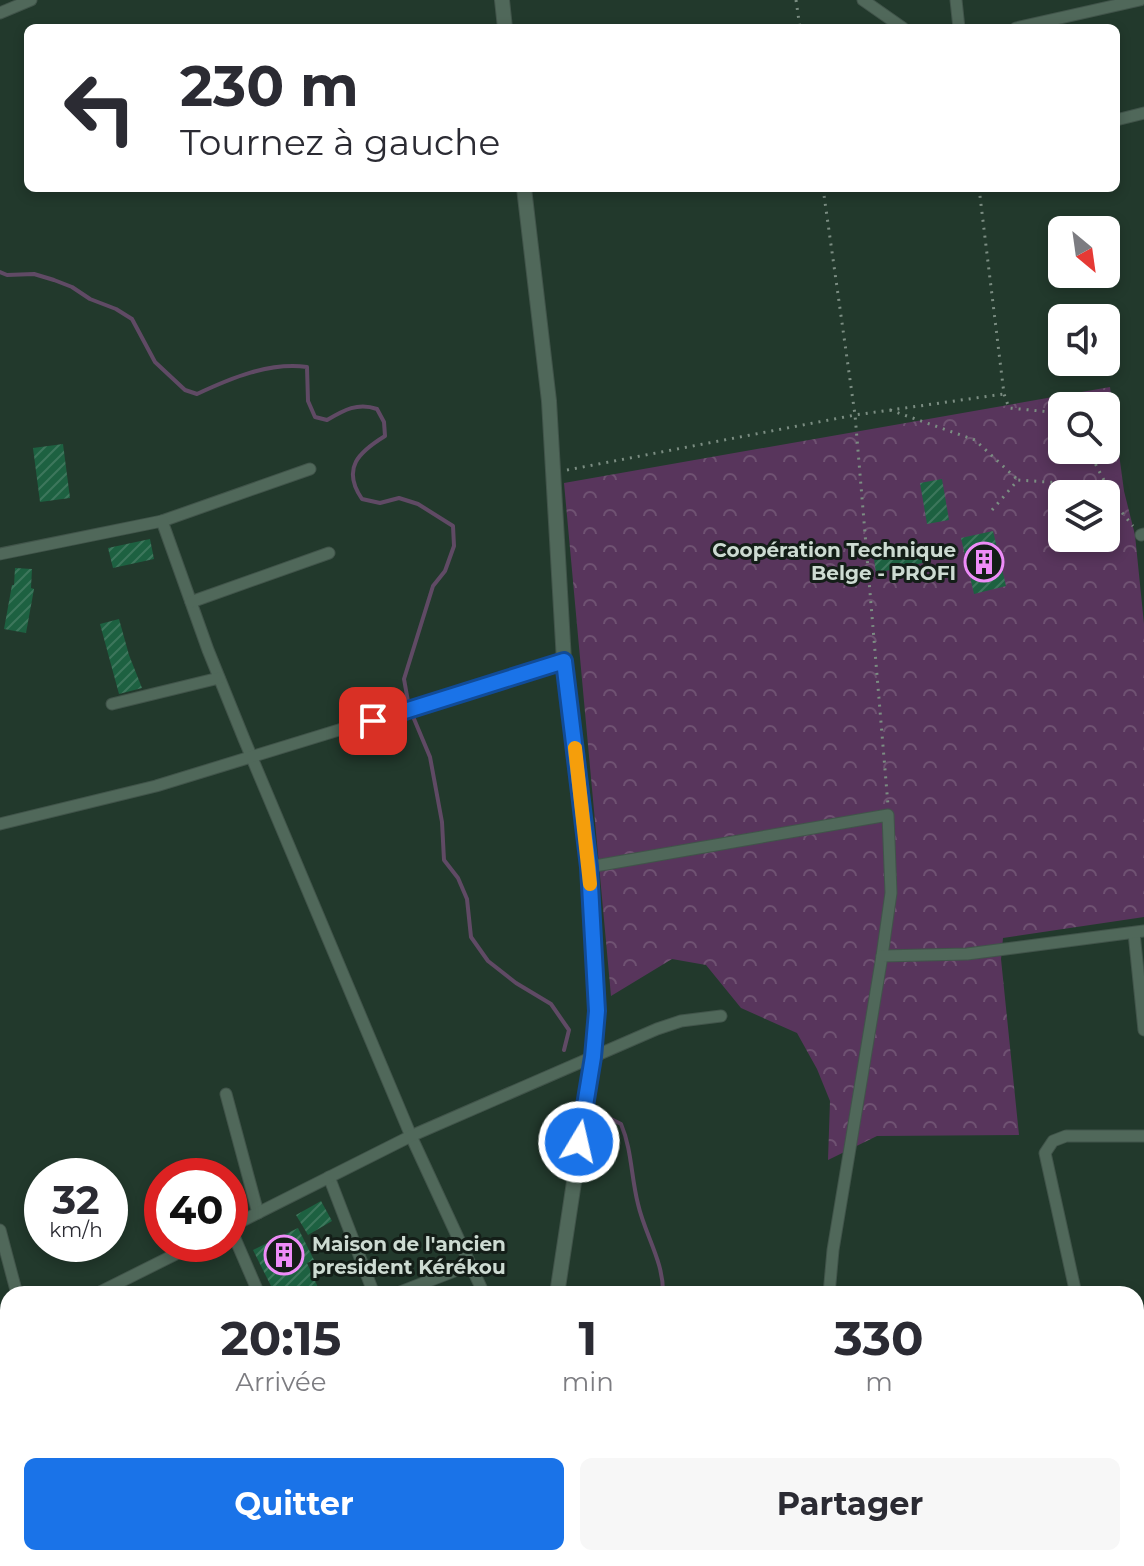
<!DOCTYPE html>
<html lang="fr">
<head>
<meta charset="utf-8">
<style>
	:root { --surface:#fff; --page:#f7f7f7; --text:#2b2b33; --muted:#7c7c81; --accent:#1a73e8 }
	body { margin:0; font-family:Montserrat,sans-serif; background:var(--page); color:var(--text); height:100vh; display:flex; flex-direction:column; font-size:30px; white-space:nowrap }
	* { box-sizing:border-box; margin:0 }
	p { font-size:26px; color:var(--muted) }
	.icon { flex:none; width:44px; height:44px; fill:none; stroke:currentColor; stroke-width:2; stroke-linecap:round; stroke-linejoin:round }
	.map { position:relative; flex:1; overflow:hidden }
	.details { position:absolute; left:0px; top:1286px; width:1144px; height:280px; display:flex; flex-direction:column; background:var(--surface); border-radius:24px 24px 0 0; box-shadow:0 4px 12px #0003 }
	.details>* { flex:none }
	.hud { position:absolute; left:24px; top:24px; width:1096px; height:168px; border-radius:12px; box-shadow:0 4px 12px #0003; background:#fff; color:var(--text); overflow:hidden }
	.needle { width:52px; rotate:151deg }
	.tools { position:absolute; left:1048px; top:216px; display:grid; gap:16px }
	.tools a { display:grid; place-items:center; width:72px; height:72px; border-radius:12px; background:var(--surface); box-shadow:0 4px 12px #0003; font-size:40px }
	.speed { position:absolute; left:24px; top:1158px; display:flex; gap:16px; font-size:40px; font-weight:700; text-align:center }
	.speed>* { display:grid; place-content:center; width:104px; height:104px; border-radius:50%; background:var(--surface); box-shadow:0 4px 12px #0003; line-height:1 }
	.speed small { font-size:20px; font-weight:400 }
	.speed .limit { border:12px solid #d22; background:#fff; color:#111 }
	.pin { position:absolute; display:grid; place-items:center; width:68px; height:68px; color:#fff; margin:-34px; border-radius:16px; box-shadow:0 4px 12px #0006 }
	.me { position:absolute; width:88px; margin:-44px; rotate:9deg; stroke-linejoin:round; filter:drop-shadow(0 0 6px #0008) }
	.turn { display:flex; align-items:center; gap:28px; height:168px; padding:0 24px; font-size:36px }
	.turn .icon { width:104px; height:104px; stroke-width:2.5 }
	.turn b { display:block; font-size:56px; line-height:68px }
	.eta { display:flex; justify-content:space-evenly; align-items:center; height:136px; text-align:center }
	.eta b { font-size:48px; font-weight:700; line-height:56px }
	.cta { display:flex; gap:16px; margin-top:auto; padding:16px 24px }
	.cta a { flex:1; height:92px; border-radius:12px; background:var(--accent); color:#fff; font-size:32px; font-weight:700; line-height:92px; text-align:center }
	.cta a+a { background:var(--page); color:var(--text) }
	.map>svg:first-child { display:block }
	.forest { fill:url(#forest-crowns); fill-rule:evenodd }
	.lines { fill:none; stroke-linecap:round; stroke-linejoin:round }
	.stream { stroke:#604a65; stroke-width:4 }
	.building { fill:url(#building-hatch) }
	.minor-casing { stroke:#41544a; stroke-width:13 }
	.tertiary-casing { stroke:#41544a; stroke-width:16 }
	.path { stroke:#7b8d82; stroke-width:3; stroke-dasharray:2 6; stroke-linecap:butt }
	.minor { stroke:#50685a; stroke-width:11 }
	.tertiary { stroke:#50685a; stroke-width:14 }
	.route-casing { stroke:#114b97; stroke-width:20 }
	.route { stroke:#1a73e8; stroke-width:14 }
	.slow { stroke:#f59e0b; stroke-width:14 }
	.labels { text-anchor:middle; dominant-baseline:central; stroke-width:6; stroke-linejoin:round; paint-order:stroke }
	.poi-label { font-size:20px; font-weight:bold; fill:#cddbd2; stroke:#141e18; text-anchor:end }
</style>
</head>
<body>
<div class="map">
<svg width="1144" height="1566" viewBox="0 0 1144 1566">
	<defs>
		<pattern id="forest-crowns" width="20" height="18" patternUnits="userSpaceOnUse" patternTransform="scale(2)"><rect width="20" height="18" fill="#58355c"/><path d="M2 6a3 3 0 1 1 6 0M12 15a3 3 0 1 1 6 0" fill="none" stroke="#6f5272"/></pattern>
		<pattern id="building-hatch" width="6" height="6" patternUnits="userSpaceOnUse" patternTransform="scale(2)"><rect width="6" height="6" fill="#1d6141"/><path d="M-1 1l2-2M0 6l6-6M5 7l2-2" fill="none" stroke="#3d775c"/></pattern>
	</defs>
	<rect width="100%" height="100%" fill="#22392c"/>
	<path class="forest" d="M1110,387L1124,491L1135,535L1144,624V917L1003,938L1001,959L1019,1135L877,1136L828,1160L830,1101L817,1069L797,1033L741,1008L706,965L672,959L611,996L564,483ZM1062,406H1106V450H1062ZM1062,494H1106V538H1062Z"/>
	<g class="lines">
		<g class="stream">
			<path d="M0,272L7,275L34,274L54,280L72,287L90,299L116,309L132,319L155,362L185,390L197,394C231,378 269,362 307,367L308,401L315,417L327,420C344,410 358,402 377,409L384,422L385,436C359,452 341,468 362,499L380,503L399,498L418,504L453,526L454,546L445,571L433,586L404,679L409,707L430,757L442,822L444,860L458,878L467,899L471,937L488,961L516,983L551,1004L569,1030L564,1050"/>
			<path d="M607,1117L621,1124C632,1150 631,1177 638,1204C645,1235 664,1262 663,1294"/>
			<path d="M728,1558V1566"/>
		</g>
	</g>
	<g class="building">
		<path d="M63,444L70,498L40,502L33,448Z"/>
		<path d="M942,479L949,520L927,524L920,483Z"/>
		<path d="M993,531L1006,586L974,594L961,538Z"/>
		<path d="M150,539L154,559L113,568L108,548Z"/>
		<path d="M920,550L923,563L876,573L874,559Z"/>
		<path d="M15,568L32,569L31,588L34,589L26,633L4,629L12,585H14Z"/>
		<path d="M119,619L129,655L142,688L119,694L100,624Z"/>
		<path d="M321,1201L332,1221L308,1235L296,1215Z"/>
		<path d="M298,1228L314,1260L307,1263L321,1294H275L253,1250Z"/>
	</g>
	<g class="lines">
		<g class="minor-casing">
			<g id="minor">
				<path d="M863,0L903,28"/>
				<path d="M956,0L959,28"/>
				<path d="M0,13L31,0"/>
				<path d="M1016,28L1140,0"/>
				<path d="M1116,120L1144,113"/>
				<path d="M162,521L310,469"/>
				<path d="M1141,535L1144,534"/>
				<path d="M0,554L162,521L208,650L244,739L411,1136L484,1294"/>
				<path d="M191,602L329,553"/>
				<path d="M112,704L219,678"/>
				<path d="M0,824L156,786L564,661"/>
				<path d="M589,867L888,815L891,893L882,956"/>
				<path d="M1134,933L1144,1030"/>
				<path d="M226,1094L258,1213"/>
				<path d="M329,1177L374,1294"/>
				<path d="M0,1230L17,1294"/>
				<path d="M96,1294L196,1244"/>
				<path d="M259,1294L230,1227L411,1136L657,1029L681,1021L721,1016"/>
				<path d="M395,1294L470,1265"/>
				<path d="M829,1294L833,1250L882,956L967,954L1144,931"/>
				<path d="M1076,1294L1045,1153L1053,1141L1066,1136H1144"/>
				<path d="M0,1340L8,1336"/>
				<path d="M1136,1426L1144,1423"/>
				<path d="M122,1558L126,1566"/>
				<path d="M359,1558L362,1566"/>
				<path d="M826,1558L827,1566"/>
				<path d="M448,1566L467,1558"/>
				<path d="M1083,1566L1144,1558"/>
			</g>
		</g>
		<g class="tertiary-casing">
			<g id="tertiary">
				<path d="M502,0L505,28"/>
				<path d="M524,188L549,401L564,661L589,867L597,1011L593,1057L557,1294"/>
				<path d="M530,1566L531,1558"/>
			</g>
		</g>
		<g class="path">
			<path d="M796,0L800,28"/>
			<path d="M823,188L855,415L888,805"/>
			<path d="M979,188L1004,394L1009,408L1051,412L1062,417"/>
			<path d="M890,410L975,440L1018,480"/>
			<path d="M1088,450L1107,486"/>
			<path d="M567,470L855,415L1004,394"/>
			<path d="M992,510L1018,480L1107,486L1114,503L1133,526"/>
		</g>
		<use href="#minor" class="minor"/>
		<use href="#tertiary" class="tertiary"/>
	</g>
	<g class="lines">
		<g class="route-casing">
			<path id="route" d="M373,721L564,661L589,867L597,1011L593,1057L579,1142"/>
		</g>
		<use href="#route" class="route"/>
		<path class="slow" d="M575,748L590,884"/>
	</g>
	<defs>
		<g id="building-ring" transform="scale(2)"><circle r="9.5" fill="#141e18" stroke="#ee8cf8" stroke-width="1.5"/><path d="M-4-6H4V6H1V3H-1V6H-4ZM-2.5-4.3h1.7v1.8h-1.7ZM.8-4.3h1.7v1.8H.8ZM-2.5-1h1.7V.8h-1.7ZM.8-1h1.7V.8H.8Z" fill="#ee8cf8"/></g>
	</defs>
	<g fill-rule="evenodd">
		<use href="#building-ring" x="984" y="562"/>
		<use href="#building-ring" x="284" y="1255"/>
	</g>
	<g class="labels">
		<g class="poi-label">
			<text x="956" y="550">Coopération Technique<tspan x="956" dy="23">Belge - PROFI</tspan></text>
			<text x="312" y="1244" text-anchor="start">Maison de l'ancien<tspan x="312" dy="23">president Kérékou</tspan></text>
		</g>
	</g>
</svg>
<div class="tools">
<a><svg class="needle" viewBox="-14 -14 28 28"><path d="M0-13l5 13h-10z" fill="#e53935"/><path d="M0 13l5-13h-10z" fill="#7c7c81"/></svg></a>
<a><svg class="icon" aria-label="sound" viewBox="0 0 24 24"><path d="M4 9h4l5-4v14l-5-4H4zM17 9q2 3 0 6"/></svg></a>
<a><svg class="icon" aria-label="search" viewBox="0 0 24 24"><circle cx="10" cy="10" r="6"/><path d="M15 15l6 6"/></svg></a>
<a><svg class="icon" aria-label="layers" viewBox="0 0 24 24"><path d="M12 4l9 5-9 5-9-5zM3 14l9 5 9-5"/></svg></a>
</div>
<div class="speed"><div>32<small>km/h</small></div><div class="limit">40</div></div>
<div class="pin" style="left:373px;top:721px;background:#d93025"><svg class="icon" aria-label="arrive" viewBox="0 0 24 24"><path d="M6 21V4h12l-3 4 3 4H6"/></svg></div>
<svg class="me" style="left:579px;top:1142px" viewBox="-20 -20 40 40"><circle r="17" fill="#1a73e8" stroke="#fff" stroke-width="3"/><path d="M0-11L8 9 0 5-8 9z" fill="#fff"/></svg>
<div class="hud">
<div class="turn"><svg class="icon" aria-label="left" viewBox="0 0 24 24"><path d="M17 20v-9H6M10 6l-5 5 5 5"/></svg><div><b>230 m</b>Tournez à gauche</div></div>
</div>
<section class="details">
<div class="eta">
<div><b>20:15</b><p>Arrivée</p></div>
<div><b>1</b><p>min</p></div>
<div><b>330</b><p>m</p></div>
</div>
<div class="cta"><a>Quitter</a><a>Partager</a></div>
</section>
</div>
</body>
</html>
